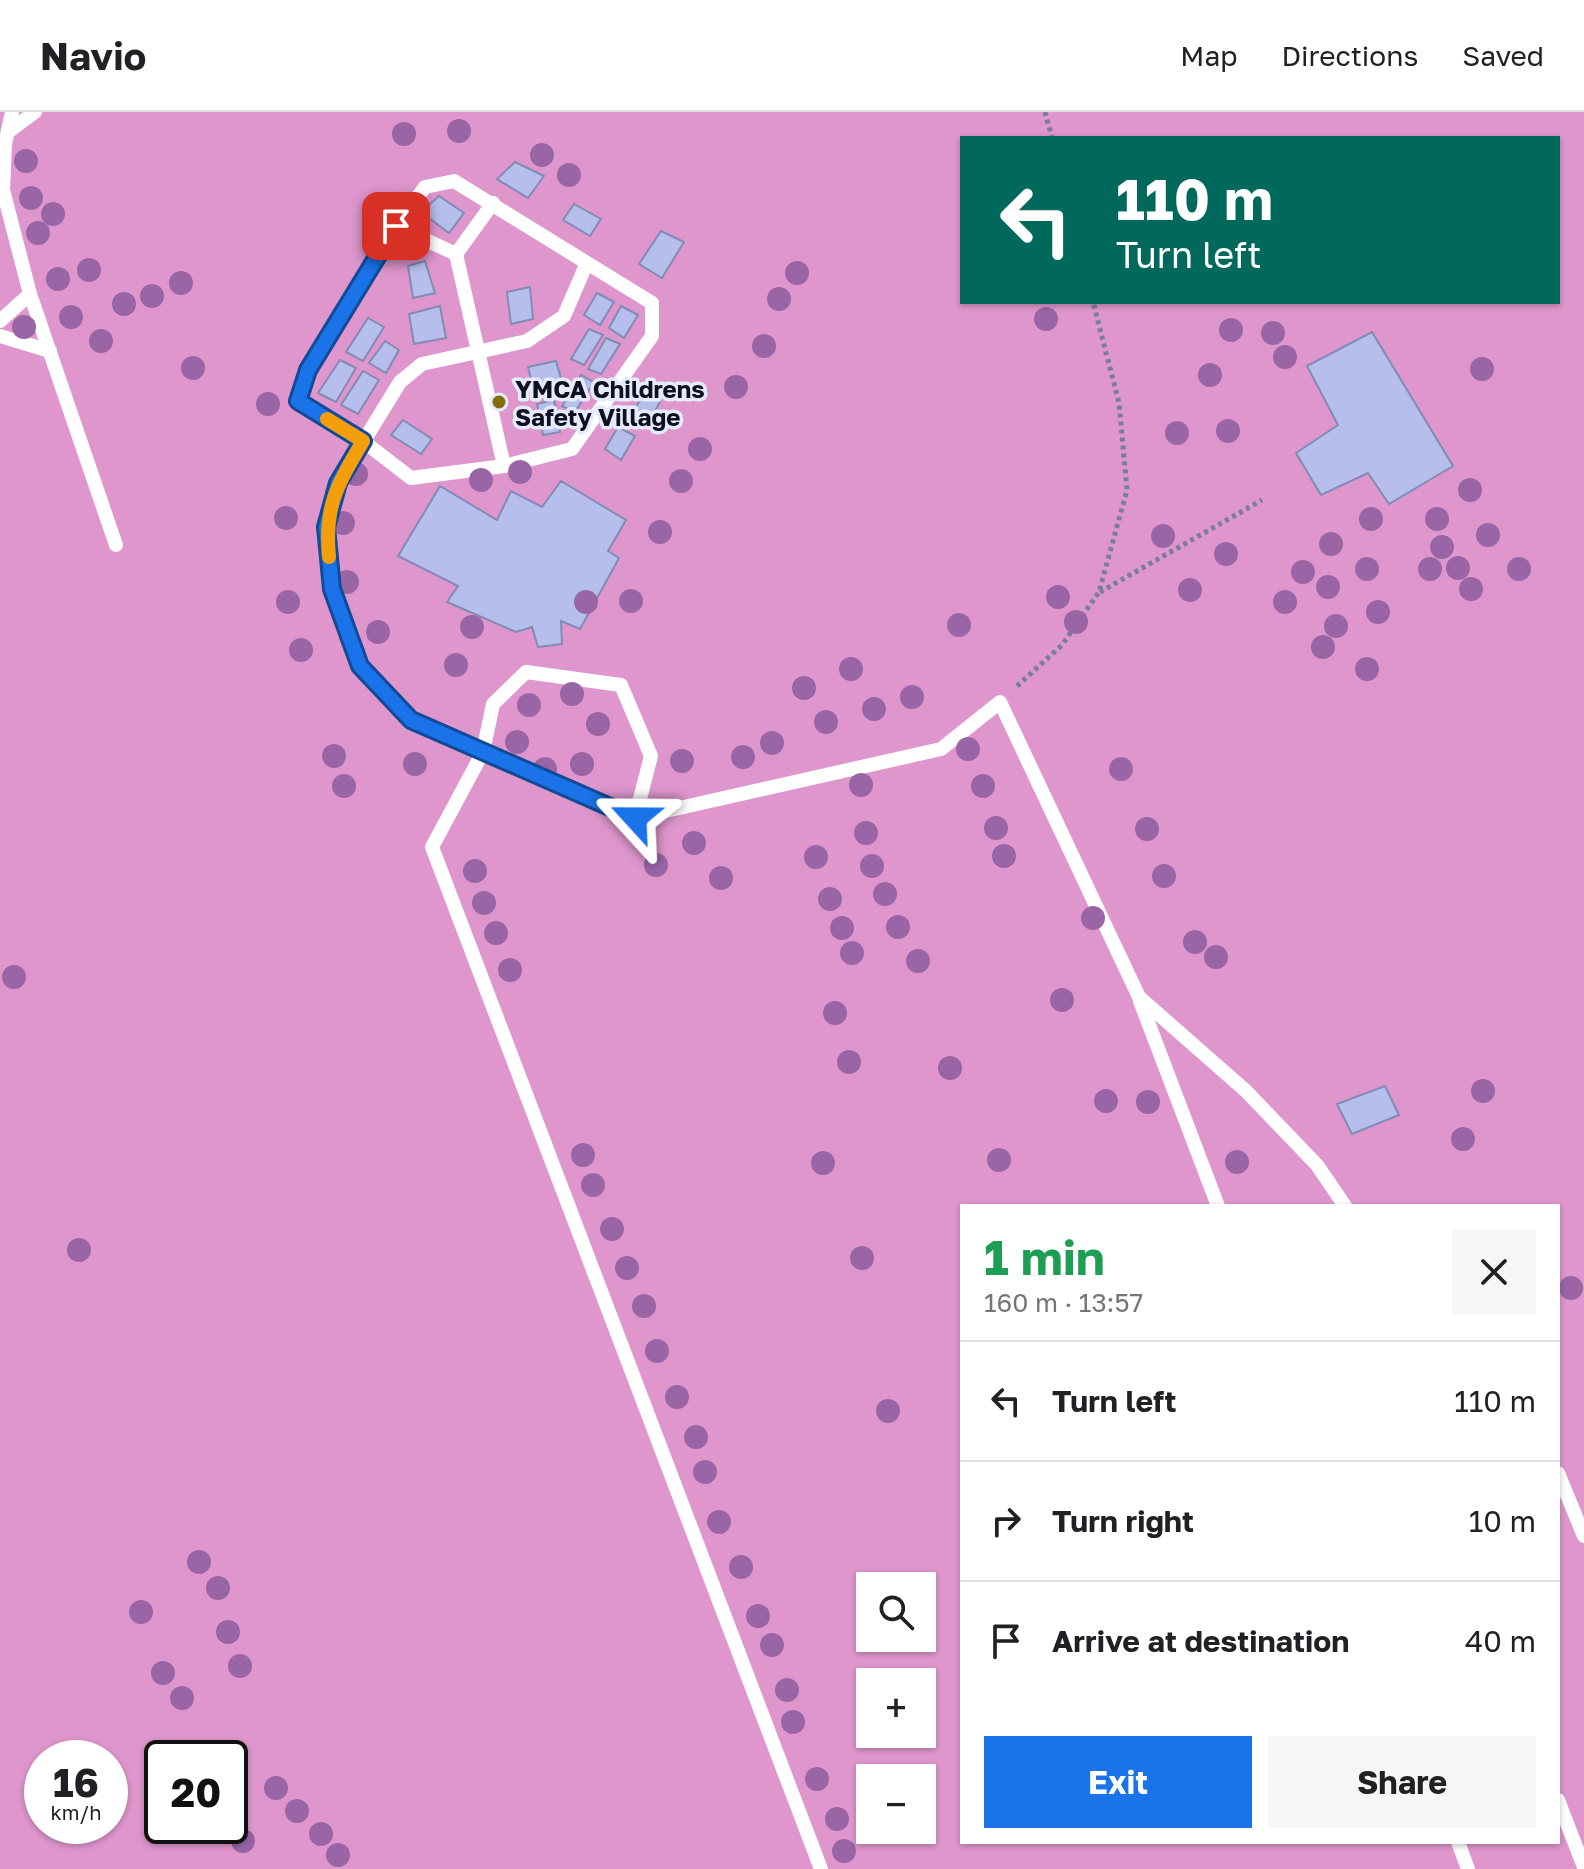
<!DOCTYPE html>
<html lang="en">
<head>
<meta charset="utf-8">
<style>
	:root { --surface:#fff; --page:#f6f6f6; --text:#202124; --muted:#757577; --line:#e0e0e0; --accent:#1a73e8 }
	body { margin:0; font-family:"Golos Text",sans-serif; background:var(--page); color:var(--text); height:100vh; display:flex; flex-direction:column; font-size:30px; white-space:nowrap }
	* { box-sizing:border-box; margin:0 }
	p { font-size:26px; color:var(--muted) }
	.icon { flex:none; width:44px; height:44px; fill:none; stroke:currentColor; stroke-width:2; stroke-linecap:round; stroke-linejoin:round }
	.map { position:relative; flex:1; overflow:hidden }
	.drawer { position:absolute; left:960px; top:1092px; width:600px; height:640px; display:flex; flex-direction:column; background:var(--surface); border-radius:0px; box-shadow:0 2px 6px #0004 }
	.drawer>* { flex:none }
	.hud { position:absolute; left:960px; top:24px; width:600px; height:168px; border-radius:0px; box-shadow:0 2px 6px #0004; background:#00695c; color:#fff; overflow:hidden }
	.buttons { position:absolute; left:856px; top:1460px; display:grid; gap:16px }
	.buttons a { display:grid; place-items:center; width:80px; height:80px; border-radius:0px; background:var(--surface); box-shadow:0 2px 6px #0004; font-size:40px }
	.speed { position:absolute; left:24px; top:1628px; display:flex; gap:16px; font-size:40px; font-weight:700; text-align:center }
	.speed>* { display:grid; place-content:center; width:104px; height:104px; border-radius:50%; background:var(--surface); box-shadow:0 2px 6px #0004; line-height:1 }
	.speed small { font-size:20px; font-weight:400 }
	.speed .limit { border:4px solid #111; border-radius:12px; background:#fff; color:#111 }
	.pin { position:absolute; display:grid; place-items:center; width:68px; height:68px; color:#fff; margin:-34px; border-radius:16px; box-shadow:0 4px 12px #0006 }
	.me { position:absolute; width:88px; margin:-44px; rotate:294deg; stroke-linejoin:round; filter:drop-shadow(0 0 6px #0008) }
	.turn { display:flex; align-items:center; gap:28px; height:168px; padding:0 24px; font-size:36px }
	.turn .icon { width:104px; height:104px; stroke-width:2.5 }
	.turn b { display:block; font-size:56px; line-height:68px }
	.round { display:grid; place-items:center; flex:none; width:84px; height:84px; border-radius:0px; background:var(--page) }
	.overview { display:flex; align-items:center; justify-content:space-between; height:136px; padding:0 24px }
	h1 { font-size:48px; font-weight:700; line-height:60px; color:#1e9e55 }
	.primary-button { display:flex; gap:16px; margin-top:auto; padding:16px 24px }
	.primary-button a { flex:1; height:92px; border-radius:0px; background:var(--accent); color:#fff; font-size:32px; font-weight:700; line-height:92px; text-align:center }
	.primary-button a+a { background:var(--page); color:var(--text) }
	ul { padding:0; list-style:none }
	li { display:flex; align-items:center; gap:24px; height:120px; padding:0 24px; border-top:2px solid var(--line) }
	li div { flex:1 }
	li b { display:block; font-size:30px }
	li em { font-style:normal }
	header { display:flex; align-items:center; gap:48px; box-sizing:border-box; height:112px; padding:0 40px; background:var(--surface); border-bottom:2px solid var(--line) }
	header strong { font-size:38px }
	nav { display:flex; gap:44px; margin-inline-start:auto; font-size:28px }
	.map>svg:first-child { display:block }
	.green { fill:#de96cd; fill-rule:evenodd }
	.building { fill:#b6bfeb; stroke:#828bb4; stroke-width:2 }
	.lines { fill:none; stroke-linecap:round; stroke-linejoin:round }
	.path { stroke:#797e98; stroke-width:5; stroke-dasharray:4 4; stroke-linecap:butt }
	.service { stroke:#fff; stroke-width:14 }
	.tree { fill:#9965a5 }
	.route-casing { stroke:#114b97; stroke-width:20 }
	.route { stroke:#1a73e8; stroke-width:14 }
	.slow { stroke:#f59e0b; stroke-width:14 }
	.poi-dot { fill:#836e0b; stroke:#e5eafc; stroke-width:3 }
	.labels { text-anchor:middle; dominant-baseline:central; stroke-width:7; stroke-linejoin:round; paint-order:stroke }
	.poi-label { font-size:24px; font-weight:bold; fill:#0e101f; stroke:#e5eafc; text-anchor:start }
</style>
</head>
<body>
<header>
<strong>Navio</strong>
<nav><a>Map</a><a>Directions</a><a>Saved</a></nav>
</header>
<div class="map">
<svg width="1584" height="1757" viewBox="0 0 1584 1757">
	<rect width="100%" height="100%" fill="#d3dbff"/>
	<path class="green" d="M0,0H1584V1757H0ZM962,26H1558V190H962ZM962,1094H1558V1730H962ZM870,1474H922V1526H870ZM870,1570H922V1622H870ZM42,1646H110V1714H42ZM162,1646H230V1714H162ZM870,1666H922V1718H870Z"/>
	<g class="building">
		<path d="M515,50L544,64L528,86L497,67Z"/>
		<path d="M439,84L464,101L449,121L421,100Z"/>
		<path d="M574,92L601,107L590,124L563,108Z"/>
		<path d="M661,119L684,130L662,166L639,152Z"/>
		<path d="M425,149L435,181L413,186L408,154Z"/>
		<path d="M530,175L533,207L511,212L507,180Z"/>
		<path d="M597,181L614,190L600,213L584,203Z"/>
		<path d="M440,194L446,226L414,232L409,202Z"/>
		<path d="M621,194L638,203L624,226L609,216Z"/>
		<path d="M368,206L384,215L363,249L346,240Z"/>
		<path d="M589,217L603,223L584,253L571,247Z"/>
		<path d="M1372,220L1453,354L1389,392L1368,361L1321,383L1296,341L1338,313L1307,254Z"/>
		<path d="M606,226L620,232L601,262L588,257Z"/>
		<path d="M385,229L399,238L386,261L369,251Z"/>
		<path d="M340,248L356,256L336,290L318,281Z"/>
		<path d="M556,249L564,277L535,283L528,255Z"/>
		<path d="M363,259L379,268L358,302L341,293Z"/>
		<path d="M581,263L594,270L575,300L562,294Z"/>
		<path d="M645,279L661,288L648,311L632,302Z"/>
		<path d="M554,288L560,320L543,323L537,292Z"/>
		<path d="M403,308L432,327L421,342L391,323Z"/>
		<path d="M618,315L635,324L621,348L605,337Z"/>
		<path d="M561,369L626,408L608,439L619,446L580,517L561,509L562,532L538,535L532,515L516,520L447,490L458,474L398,444L440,374L497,408L511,379L542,395Z"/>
		<path d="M1385,974L1399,1003L1352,1022L1337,992Z"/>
	</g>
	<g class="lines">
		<g class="path">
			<path d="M1045,0L1052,26"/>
			<path d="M1100,480L1262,388"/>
			<path d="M1017,574L1062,533L1099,480L1127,378L1119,291L1093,190"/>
		</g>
		<g class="service">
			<path d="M12,0L5,32L3,78L30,182L116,433"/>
			<path d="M8,20L35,0"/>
			<path d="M454,69L652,191V224L572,337L504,354L411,366L363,329L298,289L308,258L396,114L425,75Z"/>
			<path d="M396,114L456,142L493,91"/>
			<path d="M456,142L504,354"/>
			<path d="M586,153L564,204L527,229L422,252L400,270L338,371L326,415L332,477L360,554L411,608L483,640L493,592L526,560L621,573L651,644L635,706"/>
			<path d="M0,209L30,182"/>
			<path d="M0,224L50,239"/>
			<path d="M1140,889L1218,1094"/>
			<path d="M1558,1361L1584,1424"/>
			<path d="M1558,1688L1584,1755"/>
			<path d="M1458,1730L1468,1757"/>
			<path d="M821,1757L432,735L483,640L635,706L941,637L1000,590L1139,885L1246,979L1317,1053L1345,1094"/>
		</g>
	</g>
	<g class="tree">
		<circle cx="459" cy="19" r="12"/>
		<circle cx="404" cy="22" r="12"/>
		<circle cx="542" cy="43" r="12"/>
		<circle cx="26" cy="49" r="12"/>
		<circle cx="569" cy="63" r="12"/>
		<circle cx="31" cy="86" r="12"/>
		<circle cx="53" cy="102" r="12"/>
		<circle cx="38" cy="121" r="12"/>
		<circle cx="89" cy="158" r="12"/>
		<circle cx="797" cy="161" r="12"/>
		<circle cx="58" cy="167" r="12"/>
		<circle cx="181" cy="171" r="12"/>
		<circle cx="152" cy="184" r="12"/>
		<circle cx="779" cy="187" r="12"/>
		<circle cx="124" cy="192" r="12"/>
		<circle cx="71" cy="205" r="12"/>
		<circle cx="1046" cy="207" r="12"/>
		<circle cx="24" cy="215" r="12"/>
		<circle cx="1231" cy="218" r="12"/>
		<circle cx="1273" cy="221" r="12"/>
		<circle cx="101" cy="229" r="12"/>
		<circle cx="764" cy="234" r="12"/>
		<circle cx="1285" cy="245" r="12"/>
		<circle cx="193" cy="256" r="12"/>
		<circle cx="1482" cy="257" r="12"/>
		<circle cx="1210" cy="263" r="12"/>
		<circle cx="736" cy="275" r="12"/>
		<circle cx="268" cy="292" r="12"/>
		<circle cx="1228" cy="319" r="12"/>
		<circle cx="1177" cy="321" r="12"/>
		<circle cx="700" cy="337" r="12"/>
		<circle cx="520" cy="360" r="12"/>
		<circle cx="356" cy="362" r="12"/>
		<circle cx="481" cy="368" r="12"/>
		<circle cx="681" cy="369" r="12"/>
		<circle cx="1470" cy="378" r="12"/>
		<circle cx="286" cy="406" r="12"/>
		<circle cx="1371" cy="407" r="12"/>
		<circle cx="1437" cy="407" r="12"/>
		<circle cx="343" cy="411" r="12"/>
		<circle cx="660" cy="420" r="12"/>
		<circle cx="1488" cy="423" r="12"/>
		<circle cx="1163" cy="424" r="12"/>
		<circle cx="1331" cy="432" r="12"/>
		<circle cx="1442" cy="435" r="12"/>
		<circle cx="1226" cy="442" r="12"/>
		<circle cx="1458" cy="456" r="12"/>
		<circle cx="1367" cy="457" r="12"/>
		<circle cx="1430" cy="457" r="12"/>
		<circle cx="1519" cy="457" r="12"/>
		<circle cx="1303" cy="460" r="12"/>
		<circle cx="347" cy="470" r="12"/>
		<circle cx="1328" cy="475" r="12"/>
		<circle cx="1471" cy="477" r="12"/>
		<circle cx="1190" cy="478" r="12"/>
		<circle cx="1058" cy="485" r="12"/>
		<circle cx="631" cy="489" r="12"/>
		<circle cx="288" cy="490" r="12"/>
		<circle cx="586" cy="490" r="12"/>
		<circle cx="1285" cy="490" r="12"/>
		<circle cx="1378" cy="500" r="12"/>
		<circle cx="1076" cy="510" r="12"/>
		<circle cx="959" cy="513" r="12"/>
		<circle cx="1336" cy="514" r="12"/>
		<circle cx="472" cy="515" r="12"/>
		<circle cx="378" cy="520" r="12"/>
		<circle cx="1323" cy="535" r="12"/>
		<circle cx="301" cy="538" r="12"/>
		<circle cx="456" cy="553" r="12"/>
		<circle cx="851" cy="557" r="12"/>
		<circle cx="1367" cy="557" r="12"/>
		<circle cx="804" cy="576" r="12"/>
		<circle cx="572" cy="582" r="12"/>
		<circle cx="912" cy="585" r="12"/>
		<circle cx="529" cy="593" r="12"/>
		<circle cx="874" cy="597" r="12"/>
		<circle cx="826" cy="610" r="12"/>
		<circle cx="598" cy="612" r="12"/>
		<circle cx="517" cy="630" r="12"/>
		<circle cx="772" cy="631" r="12"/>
		<circle cx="968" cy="637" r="12"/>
		<circle cx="334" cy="644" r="12"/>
		<circle cx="743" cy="645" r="12"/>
		<circle cx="682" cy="649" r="12"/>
		<circle cx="415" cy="652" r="12"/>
		<circle cx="582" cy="652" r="12"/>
		<circle cx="545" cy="657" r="12"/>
		<circle cx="1121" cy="657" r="12"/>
		<circle cx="861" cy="673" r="12"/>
		<circle cx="344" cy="674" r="12"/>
		<circle cx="983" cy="674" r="12"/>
		<circle cx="996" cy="716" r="12"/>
		<circle cx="1147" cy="717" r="12"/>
		<circle cx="866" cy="721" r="12"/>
		<circle cx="694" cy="731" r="12"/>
		<circle cx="1004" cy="744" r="12"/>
		<circle cx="816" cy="745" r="12"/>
		<circle cx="656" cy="753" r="12"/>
		<circle cx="872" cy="754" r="12"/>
		<circle cx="475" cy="759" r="12"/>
		<circle cx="1164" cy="764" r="12"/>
		<circle cx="721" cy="766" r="12"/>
		<circle cx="885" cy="782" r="12"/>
		<circle cx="830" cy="787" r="12"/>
		<circle cx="484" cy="791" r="12"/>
		<circle cx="1093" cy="806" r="12"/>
		<circle cx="898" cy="815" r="12"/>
		<circle cx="842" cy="816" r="12"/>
		<circle cx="496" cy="821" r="12"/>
		<circle cx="1195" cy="830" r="12"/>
		<circle cx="852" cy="841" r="12"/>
		<circle cx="1216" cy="845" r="12"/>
		<circle cx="918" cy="849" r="12"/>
		<circle cx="510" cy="858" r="12"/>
		<circle cx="14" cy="865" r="12"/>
		<circle cx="1062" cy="888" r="12"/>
		<circle cx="835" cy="901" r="12"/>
		<circle cx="849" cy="950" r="12"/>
		<circle cx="950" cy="956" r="12"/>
		<circle cx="1483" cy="979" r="12"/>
		<circle cx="1106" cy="989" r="12"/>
		<circle cx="1148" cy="990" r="12"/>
		<circle cx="1463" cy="1027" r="12"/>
		<circle cx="583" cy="1043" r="12"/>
		<circle cx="999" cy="1048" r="12"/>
		<circle cx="1237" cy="1050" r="12"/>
		<circle cx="823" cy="1051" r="12"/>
		<circle cx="593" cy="1073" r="12"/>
		<circle cx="612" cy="1117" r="12"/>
		<circle cx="79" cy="1138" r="12"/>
		<circle cx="862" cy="1146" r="12"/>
		<circle cx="627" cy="1156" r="12"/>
		<circle cx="1571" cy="1176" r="12"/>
		<circle cx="644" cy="1194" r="12"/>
		<circle cx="657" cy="1239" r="12"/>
		<circle cx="677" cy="1285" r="12"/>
		<circle cx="888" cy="1299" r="12"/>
		<circle cx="696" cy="1325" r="12"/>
		<circle cx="705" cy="1360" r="12"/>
		<circle cx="719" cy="1410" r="12"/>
		<circle cx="199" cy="1450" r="12"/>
		<circle cx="741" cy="1455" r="12"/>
		<circle cx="218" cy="1476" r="12"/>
		<circle cx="141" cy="1500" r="12"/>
		<circle cx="758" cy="1504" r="12"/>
		<circle cx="228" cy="1520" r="12"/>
		<circle cx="772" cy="1533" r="12"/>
		<circle cx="240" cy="1554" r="12"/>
		<circle cx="163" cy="1561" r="12"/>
		<circle cx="787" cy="1578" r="12"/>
		<circle cx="182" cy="1586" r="12"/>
		<circle cx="793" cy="1610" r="12"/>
		<circle cx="817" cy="1667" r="12"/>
		<circle cx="276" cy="1676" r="12"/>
		<circle cx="297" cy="1699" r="12"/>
		<circle cx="837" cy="1707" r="12"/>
		<circle cx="321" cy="1722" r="12"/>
		<circle cx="243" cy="1729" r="12"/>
		<circle cx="844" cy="1739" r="12"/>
		<circle cx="338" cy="1743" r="12"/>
	</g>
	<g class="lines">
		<g class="route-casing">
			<path id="route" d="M396,114L308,258L298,289L363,329L338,371L326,415L332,477L360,554L411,608L635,706"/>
		</g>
		<use href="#route" class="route"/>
		<path class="slow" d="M327,307L363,329C338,372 324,393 329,445"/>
	</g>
	<circle class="poi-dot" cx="499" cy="290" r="8"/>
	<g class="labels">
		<g class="poi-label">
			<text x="515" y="276">YMCA Childrens<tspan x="515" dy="28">Safety Village</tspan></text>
		</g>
	</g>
</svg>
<div class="buttons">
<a><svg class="icon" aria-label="search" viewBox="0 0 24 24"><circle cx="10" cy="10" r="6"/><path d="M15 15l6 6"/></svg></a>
<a>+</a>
<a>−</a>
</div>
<div class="speed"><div>16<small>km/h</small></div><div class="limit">20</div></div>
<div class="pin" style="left:396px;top:114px;background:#d93025"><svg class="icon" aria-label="arrive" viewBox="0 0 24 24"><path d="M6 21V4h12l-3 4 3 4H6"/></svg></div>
<svg class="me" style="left:635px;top:706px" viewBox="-20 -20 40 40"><path d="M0-17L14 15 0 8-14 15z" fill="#1a73e8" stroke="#fff" stroke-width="4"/></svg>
<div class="hud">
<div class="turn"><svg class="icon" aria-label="left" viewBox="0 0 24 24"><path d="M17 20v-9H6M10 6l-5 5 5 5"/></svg><div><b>110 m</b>Turn left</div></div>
</div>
<section class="drawer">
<div class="overview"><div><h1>1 min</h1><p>160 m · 13:57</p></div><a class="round"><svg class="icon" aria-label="close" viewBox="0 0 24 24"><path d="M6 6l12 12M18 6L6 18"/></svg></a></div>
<ul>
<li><svg class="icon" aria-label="left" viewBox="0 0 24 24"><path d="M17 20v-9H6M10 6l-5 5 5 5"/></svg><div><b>Turn left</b></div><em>110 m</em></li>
<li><svg class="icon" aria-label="right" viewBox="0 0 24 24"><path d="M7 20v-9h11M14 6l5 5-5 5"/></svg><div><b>Turn right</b></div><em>10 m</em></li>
<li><svg class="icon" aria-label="arrive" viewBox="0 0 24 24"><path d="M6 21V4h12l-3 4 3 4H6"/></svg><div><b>Arrive at destination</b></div><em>40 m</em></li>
</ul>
<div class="primary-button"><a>Exit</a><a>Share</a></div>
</section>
</div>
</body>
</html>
